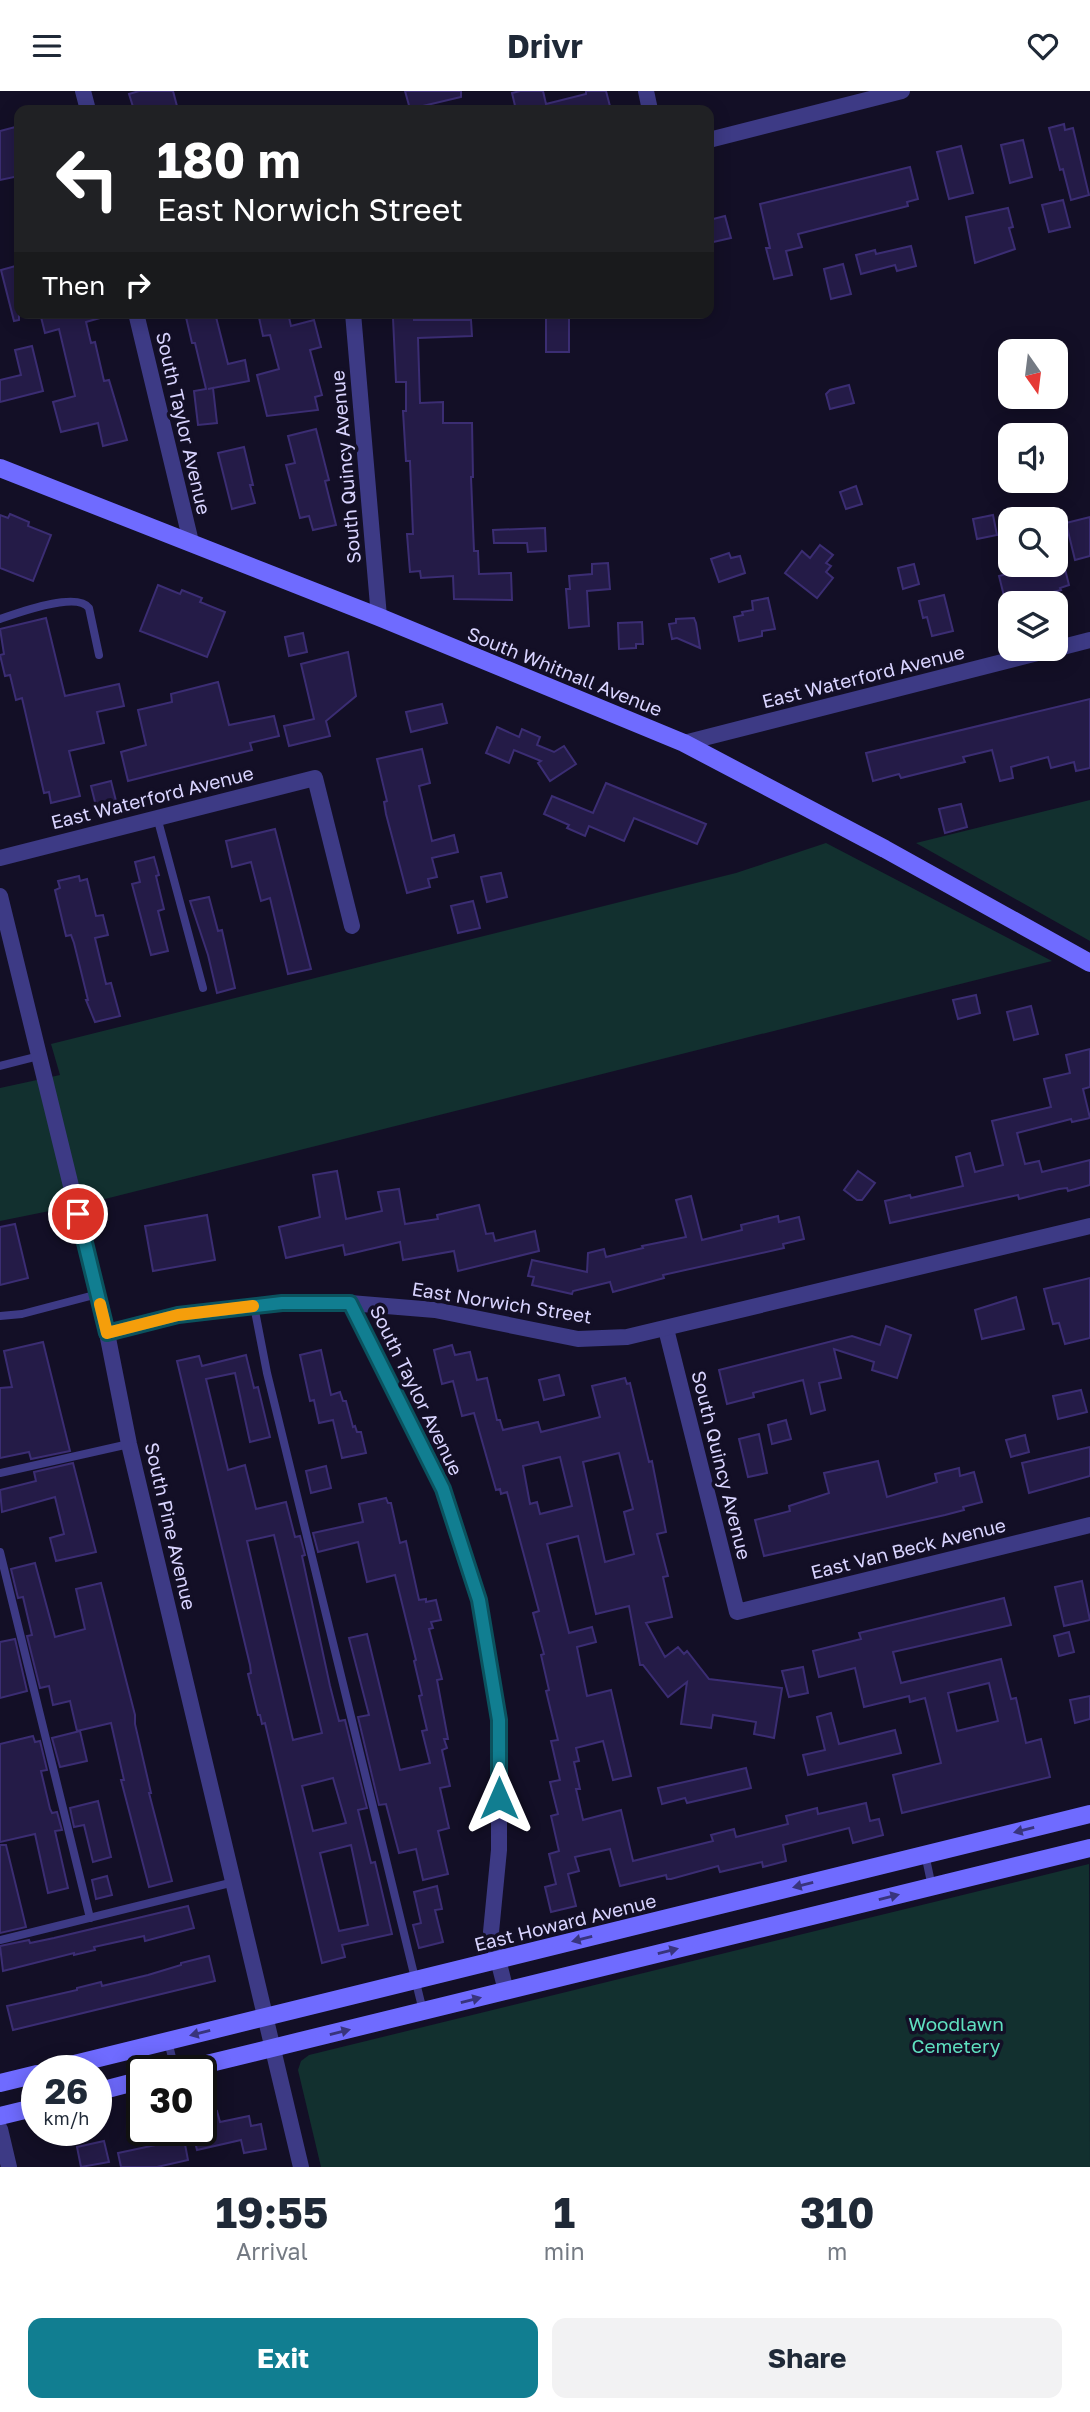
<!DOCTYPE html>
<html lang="en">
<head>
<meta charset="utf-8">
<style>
	:root { --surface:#fff; --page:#f2f2f3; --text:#1f2937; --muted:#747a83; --accent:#117e91 }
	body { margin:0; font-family:"Golos Text",sans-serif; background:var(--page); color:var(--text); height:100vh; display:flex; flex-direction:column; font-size:26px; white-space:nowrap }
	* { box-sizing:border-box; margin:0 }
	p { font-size:23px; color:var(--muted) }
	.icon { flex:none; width:38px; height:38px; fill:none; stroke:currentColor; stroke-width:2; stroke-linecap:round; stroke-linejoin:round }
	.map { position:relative; height:2076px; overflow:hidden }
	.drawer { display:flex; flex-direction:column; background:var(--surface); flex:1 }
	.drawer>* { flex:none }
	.top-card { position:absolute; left:14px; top:14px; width:700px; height:214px; border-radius:14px; box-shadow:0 4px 18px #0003; background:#202124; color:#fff; overflow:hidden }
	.needle { width:46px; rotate:166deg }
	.fabs { position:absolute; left:998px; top:248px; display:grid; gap:14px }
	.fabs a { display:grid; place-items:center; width:70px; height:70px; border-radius:14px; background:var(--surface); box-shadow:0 4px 18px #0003; font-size:35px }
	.speed { position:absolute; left:21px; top:1964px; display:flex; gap:14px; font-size:35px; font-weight:700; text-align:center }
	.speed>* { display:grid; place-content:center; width:91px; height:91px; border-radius:50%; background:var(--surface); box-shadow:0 4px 18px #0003; line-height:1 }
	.speed small { font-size:18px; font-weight:400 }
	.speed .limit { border:4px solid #111; border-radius:10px; background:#fff; color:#111 }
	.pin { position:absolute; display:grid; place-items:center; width:60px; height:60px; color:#fff; margin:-30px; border:4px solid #fff; border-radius:50%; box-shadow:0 2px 7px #0007 }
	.me { position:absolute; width:77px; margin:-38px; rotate:0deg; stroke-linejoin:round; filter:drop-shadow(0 0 5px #0008) }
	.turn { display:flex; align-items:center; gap:24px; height:147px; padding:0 28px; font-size:32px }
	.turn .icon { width:91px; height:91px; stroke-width:2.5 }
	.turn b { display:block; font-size:49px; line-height:60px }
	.then { display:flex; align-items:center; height:66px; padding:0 28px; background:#0003; gap:14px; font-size:26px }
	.eta { display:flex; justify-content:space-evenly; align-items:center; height:119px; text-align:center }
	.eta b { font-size:42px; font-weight:700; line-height:49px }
	.button { display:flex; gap:14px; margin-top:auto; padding:14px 28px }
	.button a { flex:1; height:80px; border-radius:14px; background:var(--accent); color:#fff; font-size:28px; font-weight:700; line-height:80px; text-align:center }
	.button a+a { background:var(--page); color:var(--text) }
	header { display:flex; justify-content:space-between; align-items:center; height:91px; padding:0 28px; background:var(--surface); font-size:32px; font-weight:700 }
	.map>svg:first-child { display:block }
	.green { fill:#12302f }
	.building { fill:#241b47; stroke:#3b2d73; stroke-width:2; fill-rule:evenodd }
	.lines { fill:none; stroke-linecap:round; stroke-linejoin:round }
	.lane { stroke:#3d3a85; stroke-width:8 }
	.street { stroke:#3d3a85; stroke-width:16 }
	.secondary { stroke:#6f6bff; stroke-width:18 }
	.oneway { fill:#38347d }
	.route-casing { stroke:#0b525e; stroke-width:18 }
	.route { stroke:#117e91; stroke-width:12 }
	.slow { stroke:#f59e0b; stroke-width:12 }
	.labels { text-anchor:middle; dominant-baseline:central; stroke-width:7; stroke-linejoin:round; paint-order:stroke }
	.street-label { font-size:19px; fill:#d9d4ff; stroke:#130f26 }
	.park-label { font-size:19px; fill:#5fe0c0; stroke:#130f26 }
</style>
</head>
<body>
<header><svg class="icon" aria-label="menu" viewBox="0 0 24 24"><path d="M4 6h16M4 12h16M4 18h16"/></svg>Drivr<svg class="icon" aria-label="heart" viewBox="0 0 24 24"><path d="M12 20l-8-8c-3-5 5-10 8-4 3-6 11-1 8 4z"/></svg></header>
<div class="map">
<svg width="1090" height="2076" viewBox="0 0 1090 2076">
	<rect width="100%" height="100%" fill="#130f26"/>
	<g class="green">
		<path d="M1090,709V850L916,752Z"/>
		<path d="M826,752L1052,870L89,1112L0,1130V997L60,984L51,953L736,782Z"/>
		<path d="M1089,1773L1090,2076H321L298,1979L301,1970L309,1964Z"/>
	</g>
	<g class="building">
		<path d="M139,0H173L178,19H134L129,3Z"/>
		<path d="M405,0H461V6L410,18Z"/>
		<path d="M520,0H543L546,13L586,3V0H606L611,19H516L512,2Z"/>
		<path d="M1064,33L1065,39L1073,37L1089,104L1071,109L1063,78L1060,79L1049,37Z"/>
		<path d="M19,35V85L0,89V40Z"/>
		<path d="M1023,49L1032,86L1010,92L1001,54Z"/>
		<path d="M961,55L973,102L949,108L937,61Z"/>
		<path d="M910,76L918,108L907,111L908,115L798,143L802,156L786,160L792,184L774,188L766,157H770L760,113Z"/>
		<path d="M1063,109L1070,136L1049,141L1042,114Z"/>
		<path d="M1008,117L1013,136L1009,137L1015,158L975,172L966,126Z"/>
		<path d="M725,125L731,147L709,152V129Z"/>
		<path d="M911,155L916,175L897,180L895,174L861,183L856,164L875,159L876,163Z"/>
		<path d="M843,173L851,203L831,208L824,178Z"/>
		<path d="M19,174V229L14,230L1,179Z"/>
		<path d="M40,222H99L100,227L86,231L91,252L95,251L104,290L109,289L127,349L103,355L98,332L61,341L53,311L75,305L59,238L45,242Z"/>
		<path d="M185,222H215L228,273L245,269L249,290L208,298L213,297L217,332L198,334L194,300L206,298L195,252H192Z"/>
		<path d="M258,222H288L291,235L314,229L321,256L310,259L322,304L315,306L318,319L267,325L257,284L279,278L270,244L263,245Z"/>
		<rect x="546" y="222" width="23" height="39"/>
		<path d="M414,226V229H471L472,245L418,247L420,312L443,311V332H472L473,386H471L474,460H478L479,483L511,482L512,509L454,508L453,485L421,487L420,480L410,481L407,443H413L410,370H406L403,320H406V291H396L393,227Z"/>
		<path d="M32,255L43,300L0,311V289L21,284L15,259Z"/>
		<path d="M849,294L854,312L830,318L826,303L830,299Z"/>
		<path d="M316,338L329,389L325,390L336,434L313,439L309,425L300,427L286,374L295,372L288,345Z"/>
		<path d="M244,356L253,394H250L255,412L232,418L218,362Z"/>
		<path d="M856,395L862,413L846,418L840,401Z"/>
		<path d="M10,423L29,431L28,435L51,444L33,490L0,477V424L8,427Z"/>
		<path d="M993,424L997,444L977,448L973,428Z"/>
		<path d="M1090,426V465L1075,469L1066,432Z"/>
		<path d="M545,437L546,460L528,461L527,452H494L493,439Z"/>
		<path d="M820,454L833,464L826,472L831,475L826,481L833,487L817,507L785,482L802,460L810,467Z"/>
		<path d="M729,462L731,467L740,465L745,482L719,491L711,468Z"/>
		<path d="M608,472L610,498L587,500L589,535L569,537L566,498H570L569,485L592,483V473Z"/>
		<path d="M914,473L919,493L903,498L898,477Z"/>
		<path d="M1043,474H1064L1069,494L1060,497L1061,499L1006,513L999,485Z"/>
		<path d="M158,494L180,503L182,499L202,507L200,511L225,521L207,566L140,540Z"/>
		<path d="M944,504L953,540L932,545L927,526L923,527L919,510Z"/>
		<path d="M768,507L775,538L762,540V545L739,550L734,526L743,524L742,521L753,519L752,510Z"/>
		<path d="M46,527L65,605L119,593L124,615L97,621L104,652L69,660L80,705L51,712L49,701L44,702L22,607L16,609L10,584L5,585L0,564L4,563L0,538Z"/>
		<path d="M694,527L696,532L700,557L677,547L672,548L669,533L676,532V528Z"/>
		<path d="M642,531L643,553H636V557L619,558L618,532Z"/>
		<path d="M303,542L307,561L289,565L285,546Z"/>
		<path d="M348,561L356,605L326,630L330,645L289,655L284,635L314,628L301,573Z"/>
		<path d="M218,591L229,634L274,625L279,645L250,652L252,659L128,690L121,661L146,654L138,619L172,611L171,603Z"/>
		<path d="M1090,608V677L1076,680L1074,671L1051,677L1048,666L1011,676L1013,687L1000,690L992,659L963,666L965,671L901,687L899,683L873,690L866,662Z"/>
		<path d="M442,613L447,632L411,641L406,621Z"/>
		<path d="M497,636L519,646L522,638L540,646L537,654L554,661L564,655L576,673L550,690L538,672L541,670L514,659L509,672L486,662Z"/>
		<path d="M422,658L430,692L419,695L432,750L454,744L458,761L432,767L437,786L428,788L430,796L407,802L386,723L384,711L387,710L377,668Z"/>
		<path d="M111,690L116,710L96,715L91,695Z"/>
		<path d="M606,692L706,733L697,753L634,727L624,750L589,735L585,745L567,737L569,734L544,723L552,705L593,722Z"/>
		<path d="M961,713L967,736L945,742L939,718Z"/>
		<path d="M275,738L311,878L288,883L270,807L261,810L251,771L232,776L226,750Z"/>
		<path d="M154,766L159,784L156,785L164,818L158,820L168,860L151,864L132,793L140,791L135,771Z"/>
		<path d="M501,782L507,806L487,811L481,786Z"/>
		<path d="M79,785L80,790L87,788L96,825L103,824L108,844L95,847L106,893L111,892L120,925L95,931L86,909H88L74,852L71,844L66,845L55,799L60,797L58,790Z"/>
		<path d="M209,806L218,840L222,839L235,897L217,902L208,864L190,810Z"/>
		<path d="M473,810L480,837L458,842L451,815Z"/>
		<path d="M976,904L980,922L958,928L953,909Z"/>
		<path d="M1031,915L1038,943L1014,949L1007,921Z"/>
		<path d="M1090,958V996L1083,998L1090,1027L1072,1031L1071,1028L1017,1042L1025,1073L1039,1070L1042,1081L1090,1069V1094L1068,1100L1067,1097L1059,1098L1019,1108L1018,1104L890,1132L885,1110L910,1104L911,1107L963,1095L956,1066L970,1062L975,1081L1003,1074L992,1030L1051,1016L1044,988L1070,982L1066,964Z"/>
		<path d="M337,1080L346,1128L382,1120L378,1101L399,1098L405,1133L438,1128L437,1124L479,1114L486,1143L493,1142L495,1150L535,1140L539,1160L458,1180L454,1160L403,1169L400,1151L345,1164L343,1154L286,1167L279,1136L320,1126L313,1084Z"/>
		<path d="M858,1080L875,1092L862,1109H857L844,1099Z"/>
		<path d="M691,1105L702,1149L742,1139L741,1134L778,1125L779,1131L799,1126L804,1148L783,1153L784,1157L663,1184L664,1187L613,1201L610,1191L573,1200L572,1203L532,1194L534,1186L528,1185L532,1169L587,1181L588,1162L604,1158L606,1166L643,1157L642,1155L686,1146L676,1109Z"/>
		<path d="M207,1124L215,1169L153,1180L145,1135Z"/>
		<path d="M15,1133L28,1187L0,1194V1136Z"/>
		<path d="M1090,1187V1247L1065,1253L1059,1232L1053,1233L1044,1198Z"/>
		<path d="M1016,1206L1024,1238L982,1248L975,1219Z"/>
		<path d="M886,1235L911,1244L897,1287L872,1279L874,1271L834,1258L841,1287L819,1292L825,1319L811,1323L803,1289L753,1302L754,1306L727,1313L719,1279L852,1245L880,1254Z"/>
		<path d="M43,1251L70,1360L31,1368L29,1361L0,1367V1297L12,1296L4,1260Z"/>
		<path d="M452,1254L455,1264L470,1261L477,1289L487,1287L497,1329H500L503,1339L538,1331L541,1341L600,1326L592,1295L625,1287L627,1293L630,1292L649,1371L652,1370L666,1441L657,1443L668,1485L663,1486L672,1526L646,1532L665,1566L678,1556L684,1563L687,1560L709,1588L782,1597L774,1647L754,1643L756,1631L713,1624L711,1637L681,1633L687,1591L668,1606L643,1574H640L629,1515L596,1523L578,1445L547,1453L569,1542L592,1536L596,1551L577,1556L587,1605L611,1599L631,1685L613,1689L603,1650L576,1657L579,1670L574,1671L580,1698H576L583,1729L621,1719L633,1770L713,1750L711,1744L734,1738L736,1746L788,1733L786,1725L817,1717L818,1723L866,1712L870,1730L879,1728L883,1744L853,1752L849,1737L783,1754L786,1770L763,1776L762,1771L720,1781L718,1775L671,1788H667L666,1784L620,1795L610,1758L575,1766L579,1780L568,1783L576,1815L551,1821L545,1796L556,1793L549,1763L559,1760L551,1725L558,1723L550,1691L560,1689L551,1650L558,1649L546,1600L549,1599L541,1564L544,1563L533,1522L539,1520L507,1401L501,1403L500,1398L496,1399L474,1322L462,1325L453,1290L442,1293L434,1259ZM619,1362L633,1418L624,1421L634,1463L605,1471L583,1371ZM560,1366L572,1415L540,1423L537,1411L530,1413L523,1375Z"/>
		<path d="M321,1259L331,1304L340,1301L343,1310H346L353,1336L355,1335L357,1341H361L366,1362L342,1367L333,1329L319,1332L314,1309L310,1310L300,1264Z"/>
		<path d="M246,1264L254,1297L258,1296L270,1346L250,1351L235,1282L206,1288L228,1379L245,1374L256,1418L286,1411L295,1446L300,1445L305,1464L302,1465L330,1595L339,1630L345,1629L367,1717L358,1719L371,1772L375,1771L392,1843L342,1854L345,1866L322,1872L265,1632L262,1633L260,1624H258L248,1583L251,1582L250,1574L177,1270L199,1265L202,1275ZM274,1444L322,1642L293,1649L247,1450ZM333,1687L346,1732L313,1740L302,1695ZM351,1754L368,1834L339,1840L320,1762Z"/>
		<path d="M559,1284L564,1304L544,1309L539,1289Z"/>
		<path d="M1081,1299L1087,1321L1058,1328L1053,1305Z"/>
		<path d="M786,1329L791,1348L772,1353L768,1334Z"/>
		<path d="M759,1343L767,1382L748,1386L739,1348Z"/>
		<path d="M1025,1344L1029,1361L1011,1366L1006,1349Z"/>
		<path d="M1090,1356V1385L1029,1402L1022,1372Z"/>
		<path d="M878,1370L887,1406L937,1391L935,1383L959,1377L960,1385L974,1381L982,1411L963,1416L964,1419L945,1424L764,1465L755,1429L790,1420L789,1415L829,1402L824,1382Z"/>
		<path d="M73,1372L96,1461L56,1470L50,1447L64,1443L55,1406L2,1421L0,1399L36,1390L34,1381Z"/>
		<path d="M326,1375L331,1397L311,1402L306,1380Z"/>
		<path d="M386,1407L388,1412H391L400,1452L406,1450L419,1509L426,1508V1511L436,1509L441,1529L431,1531L433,1537L429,1538L442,1588L437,1589L448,1648H444L447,1657L442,1659L450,1695L440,1697L449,1737L438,1740L448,1783L423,1789L416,1758L399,1762L386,1713L379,1714L358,1626L369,1624L349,1547L367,1543L400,1679L430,1672L422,1640L427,1639L419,1605L422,1604L414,1570L416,1569L395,1484L367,1491L358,1451L318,1461L313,1442L363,1431L359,1413Z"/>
		<path d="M35,1472L55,1546L85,1538L76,1498L101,1492L135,1624V1633L151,1702H149L172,1790L149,1796L121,1689H124L111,1632L77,1640L70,1610L53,1614L49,1595L40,1597L27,1545L32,1544L23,1506L18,1507L11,1478Z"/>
		<path d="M1082,1490L1090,1529L1064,1535L1055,1496Z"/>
		<path d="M1004,1507L1011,1534L893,1561L901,1592L1001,1568L1011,1608L1016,1607L1026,1652L1041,1648L1050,1686L902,1722L893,1684L941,1672L925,1607L910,1611L909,1605L864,1616L855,1577L819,1586L813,1560L861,1548L859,1542ZM989,1592L998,1630L957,1640L948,1602Z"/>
		<path d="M1069,1541L1074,1561L1059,1565L1054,1545Z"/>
		<path d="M15,1548L27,1600L0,1607V1551Z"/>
		<path d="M803,1576L808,1602L789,1606L782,1580Z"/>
		<path d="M1090,1605V1628L1075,1632L1070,1609Z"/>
		<path d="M831,1622L839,1653L895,1639L901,1662L808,1684L803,1664L825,1659L817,1626Z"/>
		<path d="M80,1640L87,1670L60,1676L52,1647Z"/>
		<path d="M33,1645L35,1651L40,1650L47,1679L41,1680L50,1718L52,1722L57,1721L62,1739L55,1740L68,1797L48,1802L35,1743L0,1751V1653Z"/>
		<path d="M746,1677L751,1697L687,1712L685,1707L662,1713L658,1697Z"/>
		<path d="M98,1710L111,1766L93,1771L84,1734L74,1736L70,1717Z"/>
		<path d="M0,1754H6L26,1836L0,1842Z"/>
		<path d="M107,1785L112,1804L96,1808L92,1789Z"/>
		<path d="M437,1795L442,1818L435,1819L443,1851L419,1857L413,1834L421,1832L414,1801Z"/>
		<path d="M188,1815L194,1837L145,1850L144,1845L94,1856L95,1859L74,1864V1862L3,1880L0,1855L29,1849L30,1852L54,1847Z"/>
		<path d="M209,1865L215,1890L13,1939L7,1915L77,1899V1897L101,1891L102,1895L148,1884L181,1874V1872Z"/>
		<path d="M217,2020L220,2031L249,2025L251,2035L261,2033L266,2058L244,2062L241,2049L197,2059L192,2039H201V2024Z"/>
		<path d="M184,2048L188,2069L157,2076H121L118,2062Z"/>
		<path d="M104,2050L109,2071L81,2076L77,2056Z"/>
	</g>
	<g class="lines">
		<g class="lane">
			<path d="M0,528C18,522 77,500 89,517L99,564"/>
			<path d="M157,726L203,897"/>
			<path d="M0,975L39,965"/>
			<path d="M254,1215L267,1282L423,1920"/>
			<path d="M0,1225L22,1223L98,1203"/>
			<path d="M0,1382L129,1353"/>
			<path d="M0,1461L90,1827"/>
			<path d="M925,1763L932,1796"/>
			<path d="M0,1849L234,1791"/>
			<path d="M168,1950L175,1979"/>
		</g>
		<g class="street">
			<path d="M83,0L88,19"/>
			<path d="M646,0L650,19"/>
			<path d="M709,49L902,0"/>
			<path d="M136,222L191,451"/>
			<path d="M353,222L379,526"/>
			<path d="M1055,558L1090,549"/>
			<path d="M684,652L1053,558"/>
			<path d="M0,767L315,687L352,835"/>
			<path d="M0,805L107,1242L129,1353L301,2076"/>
			<path d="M350,1212L443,1398L479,1509L499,1629V1759L491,1841L506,1900"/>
			<path d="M666,1238L737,1521L1090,1434"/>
			<path d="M107,1242L179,1224L282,1212H350L435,1219L578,1248L627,1246L1090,1135"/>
			<path d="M0,2038L9,2076"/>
		</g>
		<g class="secondary">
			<path d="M0,377L379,526L684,652L885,758L1090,872"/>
			<path d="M50,1979L1090,1723"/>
			<path d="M182,1979L1090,1757"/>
			<path d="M0,1992L37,1983"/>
			<path d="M96,2001L142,1989"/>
			<path d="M0,2025L37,2016"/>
		</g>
	</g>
	<defs><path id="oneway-solid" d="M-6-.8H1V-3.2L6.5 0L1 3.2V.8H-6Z" transform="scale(1.75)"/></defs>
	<g class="oneway">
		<use href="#oneway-solid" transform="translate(1024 1739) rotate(166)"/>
		<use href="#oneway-solid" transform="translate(803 1794) rotate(166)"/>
		<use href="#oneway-solid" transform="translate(889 1806) rotate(-14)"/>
		<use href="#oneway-solid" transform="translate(582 1848) rotate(166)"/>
		<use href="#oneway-solid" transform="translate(668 1860) rotate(-14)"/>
		<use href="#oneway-solid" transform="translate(471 1909) rotate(-14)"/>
		<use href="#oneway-solid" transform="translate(340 1941) rotate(-14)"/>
		<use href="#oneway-solid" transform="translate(200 1942) rotate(166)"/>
	</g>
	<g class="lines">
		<g class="route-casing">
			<path id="route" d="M78,1123L107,1242L178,1224L282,1212H350L443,1398L479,1509L499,1629V1707"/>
		</g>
		<use href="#route" class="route"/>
		<path class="slow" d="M100,1213L107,1242L178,1224L253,1215"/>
	</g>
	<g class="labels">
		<g class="street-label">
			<text transform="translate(184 332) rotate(77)">South Taylor Avenue</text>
			<text transform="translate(345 376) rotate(-95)">South Quincy Avenue</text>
			<text transform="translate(565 580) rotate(22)">South Whitnall Avenue</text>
			<text transform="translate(863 585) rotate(-14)">East Waterford Avenue</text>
			<text transform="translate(152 706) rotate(-14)">East Waterford Avenue</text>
			<text transform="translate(502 1211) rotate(9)">East Norwich Street</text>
			<text transform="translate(417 1299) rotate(64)">South Taylor Avenue</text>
			<text transform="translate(722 1374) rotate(76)">South Quincy Avenue</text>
			<text transform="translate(171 1435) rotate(77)">South Pine Avenue</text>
			<text transform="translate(908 1457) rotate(-14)">East Van Beck Avenue</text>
			<text transform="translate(565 1831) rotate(-14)">East Howard Avenue</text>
		</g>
		<g class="park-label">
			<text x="956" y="1932">Woodlawn<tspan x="956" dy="22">Cemetery</tspan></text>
		</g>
	</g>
</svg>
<div class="fabs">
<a><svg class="needle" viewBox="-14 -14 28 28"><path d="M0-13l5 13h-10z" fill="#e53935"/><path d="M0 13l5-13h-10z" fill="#747a83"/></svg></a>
<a><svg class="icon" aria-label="sound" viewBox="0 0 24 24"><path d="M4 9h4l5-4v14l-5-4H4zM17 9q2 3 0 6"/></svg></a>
<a><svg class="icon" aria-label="search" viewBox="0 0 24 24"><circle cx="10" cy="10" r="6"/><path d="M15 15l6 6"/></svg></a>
<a><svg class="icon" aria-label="layers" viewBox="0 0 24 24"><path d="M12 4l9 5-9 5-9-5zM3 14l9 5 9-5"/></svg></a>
</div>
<div class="speed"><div>26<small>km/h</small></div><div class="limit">30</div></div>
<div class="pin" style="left:78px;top:1123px;background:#d93025"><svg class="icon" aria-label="arrive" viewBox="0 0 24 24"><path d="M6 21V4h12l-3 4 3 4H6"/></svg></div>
<svg class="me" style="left:499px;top:1707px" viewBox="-20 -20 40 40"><path d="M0-17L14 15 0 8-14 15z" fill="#117e91" stroke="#fff" stroke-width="4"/></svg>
<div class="top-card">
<div class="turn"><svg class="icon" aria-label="left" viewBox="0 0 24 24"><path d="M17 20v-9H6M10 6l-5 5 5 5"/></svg><div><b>180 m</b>East Norwich Street</div></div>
<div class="then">Then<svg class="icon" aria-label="right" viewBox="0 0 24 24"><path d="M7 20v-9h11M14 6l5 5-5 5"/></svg></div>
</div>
</div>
<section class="drawer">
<div class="eta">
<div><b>19:55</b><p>Arrival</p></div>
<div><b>1</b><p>min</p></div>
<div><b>310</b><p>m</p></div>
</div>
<div class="button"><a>Exit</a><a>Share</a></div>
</section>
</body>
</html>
